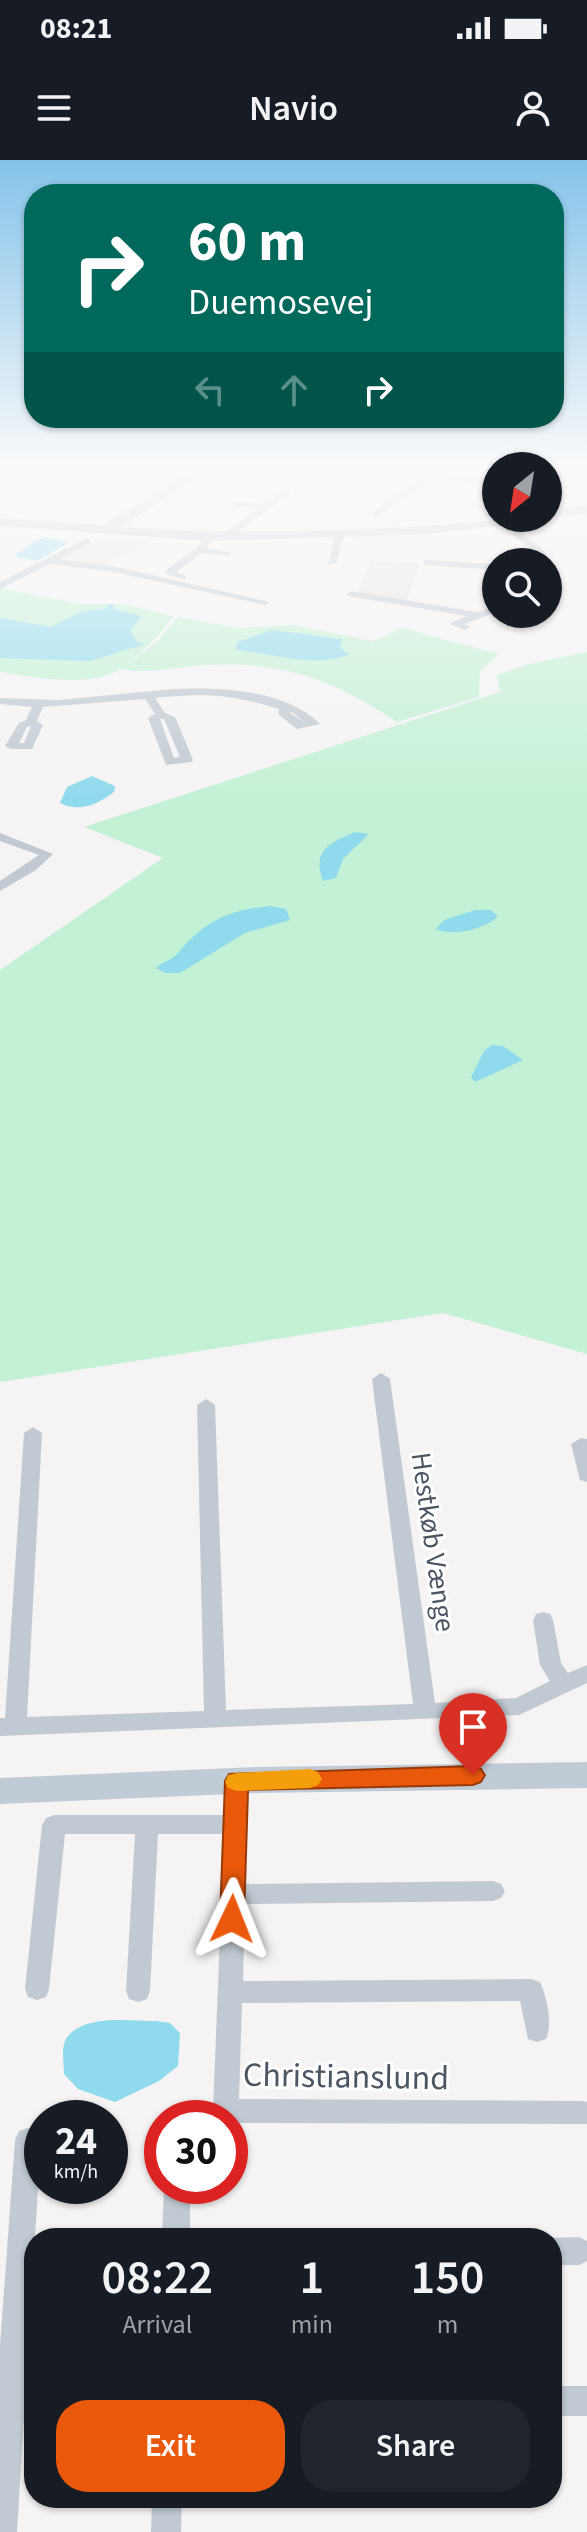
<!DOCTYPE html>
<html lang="en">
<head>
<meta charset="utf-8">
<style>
	:root { --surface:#171b24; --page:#20242c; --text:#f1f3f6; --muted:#9ea1a6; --accent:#ea580c }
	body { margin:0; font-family:"Source Sans 3",sans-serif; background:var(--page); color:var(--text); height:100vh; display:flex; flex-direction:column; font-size:30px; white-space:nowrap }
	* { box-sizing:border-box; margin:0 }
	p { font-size:26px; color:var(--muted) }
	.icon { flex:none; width:44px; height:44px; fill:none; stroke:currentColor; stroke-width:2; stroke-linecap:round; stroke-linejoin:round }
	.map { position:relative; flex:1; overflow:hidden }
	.panel { position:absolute; left:24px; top:2068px; width:538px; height:280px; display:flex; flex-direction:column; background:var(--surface); border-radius:32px; box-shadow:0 2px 6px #0004 }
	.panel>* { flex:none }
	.banner { position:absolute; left:24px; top:24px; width:540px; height:244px; border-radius:32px; box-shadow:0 2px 6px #0004; background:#00695c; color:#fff; overflow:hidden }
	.needle { width:52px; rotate:210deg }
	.controls { position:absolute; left:482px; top:292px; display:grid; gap:16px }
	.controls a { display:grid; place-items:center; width:80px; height:80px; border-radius:50%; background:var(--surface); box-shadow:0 2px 6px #0004; font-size:40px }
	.speed { position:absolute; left:24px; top:1940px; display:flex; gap:16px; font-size:40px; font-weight:700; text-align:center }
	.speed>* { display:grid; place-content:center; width:104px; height:104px; border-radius:50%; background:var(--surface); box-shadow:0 2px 6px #0004; line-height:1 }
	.speed small { font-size:20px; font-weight:400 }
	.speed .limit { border:12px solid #d22; background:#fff; color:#111 }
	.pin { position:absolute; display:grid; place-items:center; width:68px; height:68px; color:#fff; margin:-82px -34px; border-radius:50% 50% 50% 0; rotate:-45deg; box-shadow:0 0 8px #0007 }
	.pin .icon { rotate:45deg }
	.me { position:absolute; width:88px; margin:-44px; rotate:2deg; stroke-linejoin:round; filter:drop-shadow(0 0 6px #0008) }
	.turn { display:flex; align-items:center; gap:28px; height:168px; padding:0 32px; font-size:36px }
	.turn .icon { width:104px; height:104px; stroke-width:2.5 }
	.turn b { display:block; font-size:56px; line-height:68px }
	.lanes { display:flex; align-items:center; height:76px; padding:0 32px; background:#0003; justify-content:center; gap:40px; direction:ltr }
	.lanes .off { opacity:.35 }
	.eta { display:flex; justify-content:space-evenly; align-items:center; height:136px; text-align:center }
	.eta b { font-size:48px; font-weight:600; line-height:56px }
	.primary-button { display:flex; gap:16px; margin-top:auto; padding:16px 32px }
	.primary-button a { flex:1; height:92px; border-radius:32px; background:var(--accent); color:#fff; font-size:32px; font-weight:600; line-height:92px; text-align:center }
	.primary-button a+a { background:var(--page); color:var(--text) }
	.status { display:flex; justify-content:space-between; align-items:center; height:56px; padding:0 40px; background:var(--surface); direction:ltr }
	.status svg { height:22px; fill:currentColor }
	header { display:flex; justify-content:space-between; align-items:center; height:104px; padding:0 32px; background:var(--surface); font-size:36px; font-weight:600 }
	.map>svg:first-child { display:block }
	.education { fill:#e6e4e5 }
	.green { fill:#c3f1d5 }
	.water { fill:#90daee }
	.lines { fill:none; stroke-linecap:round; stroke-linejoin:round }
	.street { fill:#c1cad2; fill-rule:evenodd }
	.secondary { fill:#c1cbd6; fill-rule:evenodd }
	.route { fill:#ea580c; stroke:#983908; stroke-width:2 }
	.slow { fill:#f59e0b }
	.labels { text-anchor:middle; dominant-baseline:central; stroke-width:6; stroke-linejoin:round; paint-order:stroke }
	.street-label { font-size:28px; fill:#4a5661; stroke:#fff }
	.near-street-label { font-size:34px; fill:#4a5661; stroke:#fff }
</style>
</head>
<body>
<div class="status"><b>08:21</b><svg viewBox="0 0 49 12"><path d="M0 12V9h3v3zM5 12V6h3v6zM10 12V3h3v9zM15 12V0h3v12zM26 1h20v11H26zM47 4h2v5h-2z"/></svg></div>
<header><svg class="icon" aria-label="menu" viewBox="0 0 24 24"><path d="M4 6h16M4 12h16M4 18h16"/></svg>Navio<svg class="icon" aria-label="person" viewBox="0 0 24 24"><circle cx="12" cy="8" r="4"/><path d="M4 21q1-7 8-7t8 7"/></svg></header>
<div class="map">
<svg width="587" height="2372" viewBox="0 0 587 2372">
	<rect width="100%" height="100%" fill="#f5f3f3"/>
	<g class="education">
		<path d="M109,379L149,381L104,406L59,399L96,381Z"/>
		<path d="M370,400L419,403L407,442L358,434Z"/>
	</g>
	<g class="green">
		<path d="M0,428L81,444H123L174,456C160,474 128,510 105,516C74,525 31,517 0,512Z"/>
		<path d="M178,457L238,468L295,465L373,481L402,468L499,494L480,511L479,537L397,562C334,520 284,501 207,505C180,506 147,515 121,509L157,482Z"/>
		<path d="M587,492V1194L443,1153L0,1222V810L163,698L84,667L500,532L497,515L529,504Z"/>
	</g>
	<g class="water">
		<path d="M46,377L69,383L37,401L14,396L35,381Z"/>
		<path d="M108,444H114V449L142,456L130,471L137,482L145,484L90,501L0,498V458L51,467L80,452L106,448Z"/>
		<path d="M272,470L342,479L340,488L349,494C315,509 272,493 236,490L237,482Z"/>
		<path d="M92,616L115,626L114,632C98,644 80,653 60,643L67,627Z"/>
		<path d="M355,672L369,674L343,699L336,718L323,721C312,690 329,683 355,672Z"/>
		<path d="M271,746L286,749L290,760L245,773L180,813H165L156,808C161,802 172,800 177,794C204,762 227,750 271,746Z"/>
		<path d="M475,750H491L498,757C483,769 454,777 436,769L444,760Z"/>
		<path d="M492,885L503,886L523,900L475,922L471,917L484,891Z"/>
		<path d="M156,1861L170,1863L180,1873L178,1906L159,1921L115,1942L78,1929L64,1914C64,1903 60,1885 68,1876C87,1854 130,1861 156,1861Z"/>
	</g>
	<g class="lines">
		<g class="street">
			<path d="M0,308H51L52,310L48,313H0Z"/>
			<path d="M383,308H409L496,320V326L433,317L375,358L372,353L423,316Z"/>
			<path d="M587,311V317L548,322V316Z"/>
			<path d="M289,327L292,332L229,378H223V374L257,349L233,345V341L264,344Z"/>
			<path d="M499,361H505L541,387L550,402L548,404L540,402L534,391L499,365Z"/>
			<path d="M340,370L345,373L336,403L328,405L335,373Z"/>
			<path d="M207,374L212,377L207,388L230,392V396L203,393L176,412L186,416V420L166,414V410L197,388Z"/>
			<path d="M87,378L90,379V383L59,399L113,406L270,442L265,445L113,412L50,404L0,429V422Z"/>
			<path d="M427,400L496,404V410L424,405V401Z"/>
			<path d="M352,431L478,452L496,446V452L465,464L470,467L465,470L449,464L466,456L348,436L347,434Z"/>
			<path d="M173,529C220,527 285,529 320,564L297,569L278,554L279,549C231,534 206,533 155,538L165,553L175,557L193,600L191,602L166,605L148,558L155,554L145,539L43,547L37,561L43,565L32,589H11L5,586L19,563L26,560L32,547L0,544V538L59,540ZM292,552L305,563L290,553ZM160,559H164L180,597L174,598ZM31,566L24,583H19L27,567Z"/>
			<path d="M0,673L53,694L36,710L0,731V721L39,695L0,681Z"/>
			<path d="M381,1213L390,1219L435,1543L516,1538L550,1521L540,1505L533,1460L536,1454L543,1452L550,1454L553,1460L561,1503L568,1513L587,1505V1523L519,1555L0,1576V1558H5L24,1273L33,1267L42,1273L27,1557L204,1551L197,1245L206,1239L215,1245L226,1550L413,1544L372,1219Z"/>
			<path d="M581,1278L587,1279V1322L580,1320L571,1284Z"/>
			<path d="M237,1612L245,1615L248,1621L245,1724L493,1721L501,1724L505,1731L501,1738L493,1741L245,1744L243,1821L531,1819L540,1822C547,1837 553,1864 546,1879L537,1882L528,1879L520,1841L242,1843L239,1939L583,1941L587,1942V1964L230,1963V1958H216L213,1951L224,1674H158L150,1831L147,1839L138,1842L129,1839L126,1831L135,1674H65L49,1829L46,1837L37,1840L28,1837L25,1829L42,1665L46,1658L54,1655H224L226,1621L229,1615Z"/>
			<path d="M28,1968L37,1971L41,1980L17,2372H0V2186L15,1980L19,1971Z"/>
			<path d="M164,2026H190V2078H162Z"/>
			<path d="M579,2077L587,2081V2101L579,2105H552L550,2078Z"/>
			<rect x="552" y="2226" width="35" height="30"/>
			<path d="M152,2338H182L181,2372H151Z"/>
		</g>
		<g class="secondary">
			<path d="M196,308H211L121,367C222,374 325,372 427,366C465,364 500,358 538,358L531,362L429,374L207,381L0,366V358L104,365Z"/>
			<path d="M587,346V354L548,360L543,358H548V352Z"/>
			<path d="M587,1602V1628L258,1633L0,1644V1618L258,1607Z"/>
		</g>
	</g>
	<linearGradient id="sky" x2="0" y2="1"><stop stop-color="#85c3ea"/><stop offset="0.48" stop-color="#fafafa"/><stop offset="1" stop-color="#fafafa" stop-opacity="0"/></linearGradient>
	<rect width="587" height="640" fill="url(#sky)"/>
	<path class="route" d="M473,1606L481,1609L485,1615L481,1622L473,1625L248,1630L244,1759L241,1766L232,1769L224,1766L220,1759L225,1621L229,1614Z"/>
	<path class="slow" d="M310,1609L318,1612L322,1619L318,1625L310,1628L237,1631L228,1628L225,1622L228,1615L237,1613Z"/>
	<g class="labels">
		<g class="street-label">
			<text transform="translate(433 1382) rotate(82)">Hestkøb Vænge</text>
		</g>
		<g class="near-street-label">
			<text transform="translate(346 1917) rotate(1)">Christianslund</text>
		</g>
	</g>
</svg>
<div class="controls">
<a><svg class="needle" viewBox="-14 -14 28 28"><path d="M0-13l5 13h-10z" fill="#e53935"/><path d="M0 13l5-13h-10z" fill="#9ea1a6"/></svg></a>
<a><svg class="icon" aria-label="search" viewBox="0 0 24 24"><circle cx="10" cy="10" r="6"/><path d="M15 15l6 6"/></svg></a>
</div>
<div class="speed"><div>24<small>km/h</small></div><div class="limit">30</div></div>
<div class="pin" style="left:473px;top:1615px;background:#d93025"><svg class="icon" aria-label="arrive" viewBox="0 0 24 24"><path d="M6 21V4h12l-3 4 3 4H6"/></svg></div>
<svg class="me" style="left:232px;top:1759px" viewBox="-20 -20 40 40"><path d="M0-17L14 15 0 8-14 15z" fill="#ea580c" stroke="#fff" stroke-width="4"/></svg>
<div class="banner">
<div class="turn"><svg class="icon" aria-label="right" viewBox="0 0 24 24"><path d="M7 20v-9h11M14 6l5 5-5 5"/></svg><div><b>60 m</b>Duemosevej</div></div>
<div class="lanes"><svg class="icon off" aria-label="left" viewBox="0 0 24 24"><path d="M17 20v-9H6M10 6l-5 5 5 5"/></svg><svg class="icon off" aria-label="ahead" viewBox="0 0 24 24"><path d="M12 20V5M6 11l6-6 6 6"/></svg><svg class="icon" aria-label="right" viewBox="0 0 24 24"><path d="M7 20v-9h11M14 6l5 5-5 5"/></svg></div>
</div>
<section class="panel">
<div class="eta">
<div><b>08:22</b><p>Arrival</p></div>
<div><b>1</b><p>min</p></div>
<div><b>150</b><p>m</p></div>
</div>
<div class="primary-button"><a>Exit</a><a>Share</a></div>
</section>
</div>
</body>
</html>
